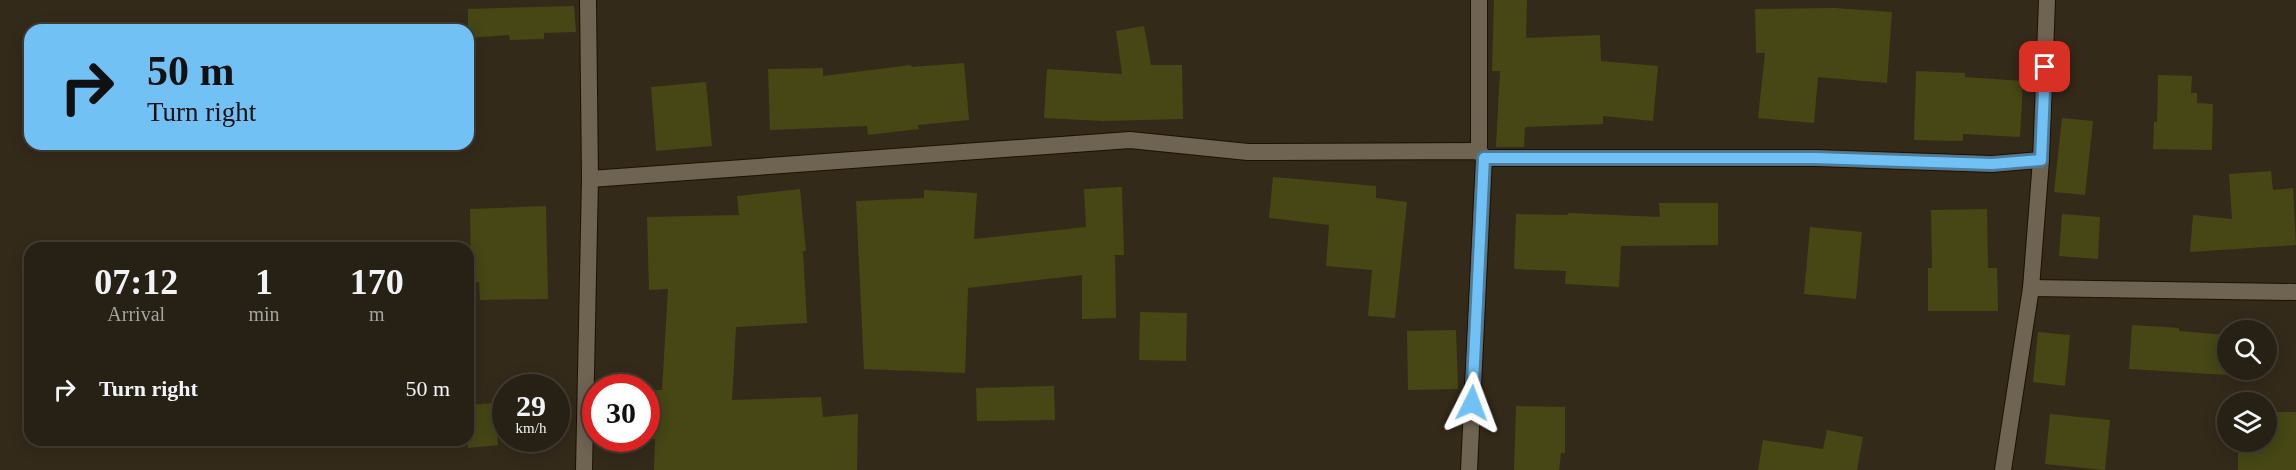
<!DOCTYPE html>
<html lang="en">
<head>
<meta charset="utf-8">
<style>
	:root { --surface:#272014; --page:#332d22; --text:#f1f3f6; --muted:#a4a3a0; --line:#433e34 }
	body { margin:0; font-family:"Times New Roman",serif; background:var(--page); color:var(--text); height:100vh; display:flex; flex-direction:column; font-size:22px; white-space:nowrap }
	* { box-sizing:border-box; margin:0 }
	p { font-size:20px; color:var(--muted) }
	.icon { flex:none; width:33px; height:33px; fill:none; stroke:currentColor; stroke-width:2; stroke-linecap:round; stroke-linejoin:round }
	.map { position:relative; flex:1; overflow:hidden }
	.drawer { position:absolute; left:24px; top:242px; width:450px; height:204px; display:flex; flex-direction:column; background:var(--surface); border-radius:18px; box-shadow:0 3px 15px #0003,0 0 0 2px var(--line) }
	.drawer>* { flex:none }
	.hud { position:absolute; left:24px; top:24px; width:450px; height:126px; border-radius:18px; box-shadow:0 3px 15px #0003,0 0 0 2px var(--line); background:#72c1f5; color:#111; overflow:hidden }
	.controls { position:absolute; left:2217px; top:320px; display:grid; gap:12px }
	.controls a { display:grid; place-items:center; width:60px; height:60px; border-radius:50%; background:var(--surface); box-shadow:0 3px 15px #0003,0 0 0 2px var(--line); font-size:30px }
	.speed { position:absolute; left:492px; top:374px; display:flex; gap:12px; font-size:30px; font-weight:700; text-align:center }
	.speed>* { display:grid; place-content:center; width:78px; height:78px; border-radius:50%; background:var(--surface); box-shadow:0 3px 15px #0003,0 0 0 2px var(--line); line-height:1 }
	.speed small { font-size:15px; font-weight:400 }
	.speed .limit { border:9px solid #d22; background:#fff; color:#111 }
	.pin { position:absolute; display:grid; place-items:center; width:51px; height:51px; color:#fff; margin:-26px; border-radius:12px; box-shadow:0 3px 9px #0006 }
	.me { position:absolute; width:66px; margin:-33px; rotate:3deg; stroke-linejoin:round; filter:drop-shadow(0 0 4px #0008) }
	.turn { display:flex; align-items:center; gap:21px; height:126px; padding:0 24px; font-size:27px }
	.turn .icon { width:78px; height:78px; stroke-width:2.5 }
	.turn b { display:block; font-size:42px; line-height:51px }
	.eta { display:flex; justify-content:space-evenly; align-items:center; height:102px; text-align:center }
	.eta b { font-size:36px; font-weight:700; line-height:42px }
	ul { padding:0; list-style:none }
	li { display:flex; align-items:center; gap:18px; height:90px; padding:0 24px }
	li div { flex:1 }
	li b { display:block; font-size:22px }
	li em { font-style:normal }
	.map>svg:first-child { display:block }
	.building { fill:#464715 }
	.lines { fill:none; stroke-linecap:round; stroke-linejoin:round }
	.minor-casing { stroke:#1b1204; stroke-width:18 }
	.minor { stroke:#6f6352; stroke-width:16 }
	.route-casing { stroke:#4a7d9f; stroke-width:15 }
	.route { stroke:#72c1f5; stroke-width:10 }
</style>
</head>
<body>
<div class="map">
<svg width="2296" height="470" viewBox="0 0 2296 470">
	<rect width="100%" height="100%" fill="#342a1a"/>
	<g class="building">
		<path d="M1494,0H1527L1526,38L1600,35L1601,61L1658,66L1653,121L1603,116V124L1525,127L1524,147H1496L1500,71H1492Z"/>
		<path d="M574,6L576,32L544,33V39L510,40L509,35L468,38V9Z"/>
		<path d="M1835,8L1892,12L1887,83L1818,77L1814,123L1758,118L1765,53H1756L1755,9Z"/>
		<path d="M1144,26L1151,65H1182L1183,119L1103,121L1044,118L1047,69L1122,74L1116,31Z"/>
		<path d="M964,63L969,120L918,125L919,129L868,135L867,126L770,130L768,69L823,68V76L911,65L912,67Z"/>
		<path d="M1916,71L1965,73V77L2023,81L2020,137L1963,134V141L1914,140Z"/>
		<path d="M2158,75L2192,76L2191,93H2197V103L2213,104L2212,150L2153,149L2154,122H2157Z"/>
		<path d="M706,82L712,146L656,151L651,87Z"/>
		<path d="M2062,118L2093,121L2085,195L2054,192Z"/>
		<path d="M2271,171L2273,190L2293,188L2296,245L2190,252L2193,215L2232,219L2229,174Z"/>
		<path d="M1273,177L1376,186V198L1407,202L1395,318L1368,316L1372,270L1326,266L1329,225L1269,218Z"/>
		<path d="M1122,187L1124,255H1115L1116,318L1082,319V275L968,288L965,373L864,369L856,201L924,198V190L977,193L974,239L1086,227L1084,189Z"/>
		<path d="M800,189L806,251H803L807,323L736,327L732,400L821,397L823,417L858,414L857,470H654L655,439H652L653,390H662L668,289L649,290L647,217L739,215L737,196Z"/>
		<path d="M1659,203H1718V245L1621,246L1619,287L1565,284L1566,271L1514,269L1516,214L1568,215V213L1660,217Z"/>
		<path d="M546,206L548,299L480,300L479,282H471L470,209Z"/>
		<path d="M1987,209L1988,268H1997L1998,311H1928V268H1932L1931,210Z"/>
		<path d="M2062,214L2100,217L2098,259L2059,256Z"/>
		<path d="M1810,227L1862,232L1856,299L1804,294Z"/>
		<path d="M1140,312L1187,313L1186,361L1139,360Z"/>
		<path d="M2132,325L2179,328V331L2228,335V375L2129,369Z"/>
		<path d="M1456,330L1458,389L1408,390L1407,331Z"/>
		<path d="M2038,332L2070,335L2065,386L2033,382Z"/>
		<path d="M1054,386L1055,420L977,421L976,388Z"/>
		<path d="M495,403L498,445L468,448V405Z"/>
		<path d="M1516,406L1565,407V453H1561L1559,470H1514Z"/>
		<path d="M2266,412H2296V470H2238V441H2266Z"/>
		<path d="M2050,414L2110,420L2105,470L2045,464Z"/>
		<path d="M1827,430L1863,437L1857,470H1758L1763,440L1823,449Z"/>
	</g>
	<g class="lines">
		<g class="minor-casing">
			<g id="minor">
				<path d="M1479,0V151"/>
				<path d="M590,179L1130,140L1248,152L1479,151L1484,158H1816L1992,164L2041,160"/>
				<path d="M2031,288L2296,292"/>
				<path d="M584,470L590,179L588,0"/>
				<path d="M1469,470L1484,158"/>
				<path d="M2003,470L2031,288L2041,160L2047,0"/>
			</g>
		</g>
		<use href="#minor" class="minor"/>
	</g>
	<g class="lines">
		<g class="route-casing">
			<path id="route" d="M1472,403L1484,158H1815L1992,164L2041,160L2045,67"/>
		</g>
		<use href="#route" class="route"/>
	</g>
</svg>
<div class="controls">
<a><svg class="icon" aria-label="search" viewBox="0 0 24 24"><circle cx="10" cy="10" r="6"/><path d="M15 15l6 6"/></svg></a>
<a><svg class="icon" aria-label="layers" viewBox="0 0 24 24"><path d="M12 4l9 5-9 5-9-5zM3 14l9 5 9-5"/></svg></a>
</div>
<div class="speed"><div>29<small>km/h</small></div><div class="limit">30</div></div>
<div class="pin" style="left:2045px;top:67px;background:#d93025"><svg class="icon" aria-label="arrive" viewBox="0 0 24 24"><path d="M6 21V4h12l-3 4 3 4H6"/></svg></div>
<svg class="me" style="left:1472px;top:403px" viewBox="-20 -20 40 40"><path d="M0-17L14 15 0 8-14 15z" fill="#72c1f5" stroke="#fff" stroke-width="4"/></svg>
<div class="hud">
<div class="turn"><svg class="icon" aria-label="right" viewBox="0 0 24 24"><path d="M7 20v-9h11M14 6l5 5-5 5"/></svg><div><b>50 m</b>Turn right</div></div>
</div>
<section class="drawer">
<div class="eta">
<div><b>07:12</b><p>Arrival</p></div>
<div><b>1</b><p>min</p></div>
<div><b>170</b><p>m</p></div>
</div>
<ul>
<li><svg class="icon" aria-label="right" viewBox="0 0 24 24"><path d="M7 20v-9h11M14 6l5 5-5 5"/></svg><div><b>Turn right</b></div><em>50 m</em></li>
</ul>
</section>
</div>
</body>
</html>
